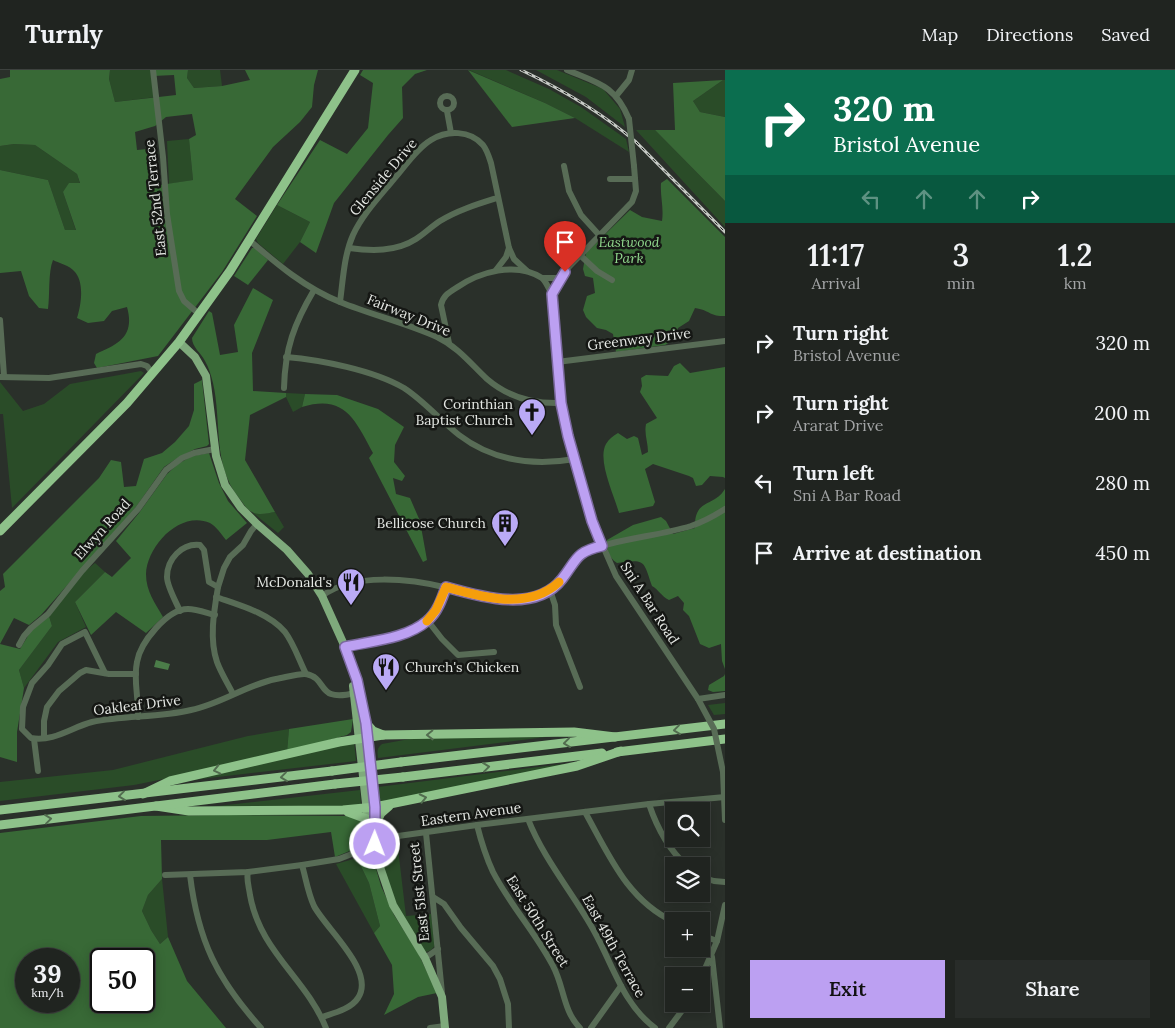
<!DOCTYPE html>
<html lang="en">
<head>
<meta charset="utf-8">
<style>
	:root { --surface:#202420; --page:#282c29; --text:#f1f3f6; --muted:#a2a4a5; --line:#3d413e; --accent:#bca0f2 }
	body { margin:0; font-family:Lora,serif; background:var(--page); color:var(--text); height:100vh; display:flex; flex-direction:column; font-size:19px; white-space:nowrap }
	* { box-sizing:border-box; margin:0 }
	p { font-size:16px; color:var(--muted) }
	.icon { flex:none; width:28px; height:28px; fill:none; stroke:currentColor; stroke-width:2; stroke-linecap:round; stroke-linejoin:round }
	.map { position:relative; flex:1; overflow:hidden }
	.drawer { display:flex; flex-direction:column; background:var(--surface); width:450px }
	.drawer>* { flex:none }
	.guide { background:#0b6e4f; color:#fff; overflow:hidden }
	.controls { position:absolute; left:665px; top:732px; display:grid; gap:10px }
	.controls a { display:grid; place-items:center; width:45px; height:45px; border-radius:0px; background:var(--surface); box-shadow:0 2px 12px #0003,0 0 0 1px var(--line); font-size:25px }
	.speed { position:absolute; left:15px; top:878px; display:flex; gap:10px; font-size:25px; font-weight:700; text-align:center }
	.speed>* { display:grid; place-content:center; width:65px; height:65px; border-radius:50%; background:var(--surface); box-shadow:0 2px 12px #0003,0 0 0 1px var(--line); line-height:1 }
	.speed small { font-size:12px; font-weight:400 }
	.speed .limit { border:2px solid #111; border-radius:8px; background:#fff; color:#111 }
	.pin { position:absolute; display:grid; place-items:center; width:42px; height:42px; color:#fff; margin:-51px -21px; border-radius:50% 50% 50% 0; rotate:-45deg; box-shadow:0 0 5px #0007 }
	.pin .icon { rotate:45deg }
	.me { position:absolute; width:55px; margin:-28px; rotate:1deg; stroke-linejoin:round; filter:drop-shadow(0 0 4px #0008) }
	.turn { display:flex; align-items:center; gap:18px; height:105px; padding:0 25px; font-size:22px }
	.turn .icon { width:65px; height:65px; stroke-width:2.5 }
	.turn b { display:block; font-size:35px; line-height:42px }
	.lanes { display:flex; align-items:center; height:48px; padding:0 25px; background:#0003; justify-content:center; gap:25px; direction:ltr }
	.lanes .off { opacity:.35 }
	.eta { display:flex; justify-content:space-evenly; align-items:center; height:85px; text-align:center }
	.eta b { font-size:30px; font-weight:600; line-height:35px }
	.action { display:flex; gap:10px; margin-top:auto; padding:10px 25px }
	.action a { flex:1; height:58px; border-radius:0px; background:var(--accent); color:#111; font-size:20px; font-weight:600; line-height:58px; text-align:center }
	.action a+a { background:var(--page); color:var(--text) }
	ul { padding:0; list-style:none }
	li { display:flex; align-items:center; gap:15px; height:70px; padding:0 25px }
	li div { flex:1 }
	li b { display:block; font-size:19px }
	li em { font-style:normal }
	header { display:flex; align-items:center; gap:30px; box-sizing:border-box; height:70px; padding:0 25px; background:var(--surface); border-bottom:1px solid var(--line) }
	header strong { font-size:24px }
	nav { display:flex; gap:28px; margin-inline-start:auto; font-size:18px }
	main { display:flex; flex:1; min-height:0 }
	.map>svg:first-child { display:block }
	.green { fill:#2a4c28 }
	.forest { fill:#386936; fill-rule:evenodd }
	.water { fill:#4b7d49 }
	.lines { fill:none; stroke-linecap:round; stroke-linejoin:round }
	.minor { stroke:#586c56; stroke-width:6 }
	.major { stroke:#7faa7c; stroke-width:8 }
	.highway { stroke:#8ec28a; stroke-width:9 }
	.rail-casing { stroke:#c7cbc6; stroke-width:3 }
	.rail { stroke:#151714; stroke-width:1; stroke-dasharray:4; stroke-linecap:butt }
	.minor-bridge { stroke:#586c56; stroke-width:6 }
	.highway-bridge { stroke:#8ec28a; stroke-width:9 }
	.oneway { stroke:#526c4f }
	.route-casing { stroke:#7a689d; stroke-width:12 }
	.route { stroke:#bca0f2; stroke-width:9 }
	.slow { stroke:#f59e0b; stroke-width:9 }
	.labels { text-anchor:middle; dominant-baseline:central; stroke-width:5; stroke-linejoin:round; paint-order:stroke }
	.street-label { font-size:14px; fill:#e5e8e4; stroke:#151714 }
	.park-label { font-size:14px; font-style:italic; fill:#90d78c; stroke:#151714 }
	.poi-label { font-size:14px; fill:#e5e8e4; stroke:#151714; text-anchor:end }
</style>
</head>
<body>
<header>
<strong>Turnly</strong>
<nav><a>Map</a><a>Directions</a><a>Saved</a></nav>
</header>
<main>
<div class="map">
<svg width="725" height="958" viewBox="0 0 725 958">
	<rect width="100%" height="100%" fill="#2a302a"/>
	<g class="green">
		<path d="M110,0H153L156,27L115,32L109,9Z"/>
		<path d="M188,0H220L222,16L194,18L187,8Z"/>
		<path d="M469,0H506L549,19L581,37L626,69L629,82L575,48L545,33Z"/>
		<path d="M536,0H557L603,19L620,39L625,57L586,27Z"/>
		<path d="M723,10H725V47L700,42L693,31Z"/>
		<path d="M636,60H655L725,131V157Z"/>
		<path d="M189,69L193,110L169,114L167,71Z"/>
		<path d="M14,74L35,75L77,104L80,114L63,122L76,161L65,160L48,110L0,100V76Z"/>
		<path d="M277,135L310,152L300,172L283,194L258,173L256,169Z"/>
		<path d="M141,301L144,303L12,438L3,344H0V312L23,341L44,334L70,314Z"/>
		<path d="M286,323L305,324L302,337L293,342L286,327Z"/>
		<path d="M275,442L284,457L278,463L253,443L263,444Z"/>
		<path d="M95,493L105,502L75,532L86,557L58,572L24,618L19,600L52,556L49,546L84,502Z"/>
		<path d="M725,633V644L714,645L708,635Z"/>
		<path d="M289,659L287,682L169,708L134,715L0,731V712L113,700L248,666Z"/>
		<path d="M554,666L378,688C377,681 377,678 382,674L415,668Z"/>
		<path d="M354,671L356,691L192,710Z"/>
		<path d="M563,694V695L380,734L378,717Z"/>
		<path d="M360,720L361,736L200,738Z"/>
		<path d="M397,770L406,846L431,844L435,875C433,879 429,882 425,882L396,836L384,800L382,776Z"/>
		<path d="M357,788L369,813L380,856L374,863L336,794Z"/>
		<path d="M162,809L168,867L160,874L151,860L142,841L148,825Z"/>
	</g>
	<g class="forest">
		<path d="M10,0H110L109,9L115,32L176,25L174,5L153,6V0H188L187,8L194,18L222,16L250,10L245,0H318L314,15L312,37L300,52L273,77L235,129L257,146L222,202L158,286L97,298L94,293L96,284C119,274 135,266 127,237L112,241L104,251L88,253L77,248C81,235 85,212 74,201C70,196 59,193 53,190C48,202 50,225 48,239L39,238L29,226L21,201L0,203V100L48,110L65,160H76L63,122L69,113H80L77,104L35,75L14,74L0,76V9L10,7ZM192,44L196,65L189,69L193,110L160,115L157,78L137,80L135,62L155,56L166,47Z"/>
		<path d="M363,0H427L415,4L402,17L403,48L388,65L334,133L316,183L300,172L310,152L277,135L320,70L347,84L368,58L373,13L360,5Z"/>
		<path d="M468,0L545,33L575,48L512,57Z"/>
		<path d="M723,10L693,31L700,42L725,47V131L655,60H675L673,13Z"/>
		<path d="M667,109L725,167V246C710,247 710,240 695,238L689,251L678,258L673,270L665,275L616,282L613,264L606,260L597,258L586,247L583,240L587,226L595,223L593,208L585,206L583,199L586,183L630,140L642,147L662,151C664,138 660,126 661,113Z"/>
		<path d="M252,178H255L268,190L248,215L234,206Z"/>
		<path d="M253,218L273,230L252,283L253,321L286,323V327L250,345L245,390L275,442C269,443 259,446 252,442C247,440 243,433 239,428C212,394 222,352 213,313C211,305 209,298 205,291C201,283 192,277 192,268L209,241L212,243L220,285L238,282L234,255Z"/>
		<path d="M680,293L690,303L725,297V408L723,407L710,406L702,415L696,416L693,408L689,406L653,394L645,399L655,432L653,436L619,443C614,425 597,390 606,374C609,369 613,366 618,363L627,369L634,366L638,368L642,385L648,382C648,372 644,364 646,354L657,348L640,322L642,316L641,308L646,305L668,306L674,296Z"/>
		<path d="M202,310L209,374L207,376L195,379L176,389L164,397L136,437L41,545L29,555L14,548L0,574L20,579L31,561L49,546L52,556L19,600L24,618L17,662V692L0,687V521L5,517L3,504L99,408L111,390L121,392L124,417L136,416L144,389L162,383L175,372L189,356L194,340V314Z"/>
		<path d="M305,324L337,325L378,339L404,357L395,375L394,392L405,406L402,411L393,408L396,424L410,428L420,451L427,490L423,492L369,388L373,383C355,350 345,324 302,337Z"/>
		<path d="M209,383L219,413L228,431L247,453L226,470C222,465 216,456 210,453C180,440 147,476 146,504C146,521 155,533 163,547L146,563L116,542L91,565L75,532L105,502L112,507L131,488L116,471L139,443L167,404L178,394L192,386Z"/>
		<path d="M725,419V599L722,591L721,574L709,578L700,574L689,546L683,540L684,533L678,526L669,530C661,526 659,520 652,516C643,490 646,489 617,493C608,487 607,480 607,470L633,455L661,447L666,451L673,464L695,458C694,428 713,438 725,419Z"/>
		<path d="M725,604V621L713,622L708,620L709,615L724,606Z"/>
		<path d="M353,649L351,662L347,665L287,682L289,659Z"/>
		<path d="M228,745L347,746C368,751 365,753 369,773L335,787L331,762L267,770H161L162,809L148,825L142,841L151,860L160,874L168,867L187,911L226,958H0V763L141,746ZM26,889H69V931H26ZM101,889H144V931H101Z"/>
		<path d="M368,782L372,785L381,816L394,845L417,881L437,923L418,927L384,945L394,924L392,895L374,863L380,856L369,813L357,788Z"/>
	</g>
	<path class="water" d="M156,590L170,594L168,600L154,597Z"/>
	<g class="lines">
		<g class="minor">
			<path d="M153,0L163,87L167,144L179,221L184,231L199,244"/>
			<path d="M567,0C598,13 615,15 629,49"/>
			<circle cx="447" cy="33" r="7"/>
			<path d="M616,26L629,10L632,0"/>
			<path d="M447,41L451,63"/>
			<path d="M564,96L569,121L581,145L600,166"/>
			<path d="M634,96L636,121L632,132L565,201L552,225L561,333L568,366L592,451L616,506L698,629L725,625"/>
			<path d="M610,109H635"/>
			<path d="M249,170C277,194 305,218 340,232C372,245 406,253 437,267C458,277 471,294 487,309C508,327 534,334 561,333"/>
			<path d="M349,178C371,181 396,182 416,169C424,164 432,156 440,151C458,140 478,134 497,128"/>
			<path d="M580,185L597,201L612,210"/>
			<path d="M496,200L506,187L509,178"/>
			<path d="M543,208H560"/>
			<path d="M340,232C343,210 344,185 353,165C362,145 380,126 394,109C405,97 416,79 431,70C447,60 470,60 483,75C487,80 489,87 491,93L509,178L514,189L527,201"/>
			<path d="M0,250L4,306"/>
			<path d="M449,273L441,235C443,226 448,223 456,218C479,202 516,191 542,208C546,211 549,219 552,225"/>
			<path d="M286,287C321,290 373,300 404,318C424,331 440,350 459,365C493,391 534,396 575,389"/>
			<path d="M557,292L725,271"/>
			<path d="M0,307L49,308L141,294L147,296L153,304"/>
			<path d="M284,318C285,278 294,254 314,220"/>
			<path d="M218,517L224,498L230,487L243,475L251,461L257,454"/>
			<path d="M550,520L555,535L556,555L580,617"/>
			<path d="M322,526C354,502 411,509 448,518C464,522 480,528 496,529C519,531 548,528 563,508C571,497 576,484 590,478C596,476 603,475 609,474C636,467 665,464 691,456C703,452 714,446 725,439"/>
			<path d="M216,527C239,535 269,543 285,562C294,574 299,590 306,604"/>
			<path d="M180,541C176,532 167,516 167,507C167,489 182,473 200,475L204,480L209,512L218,517C214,541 209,569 217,592C221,603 228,614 233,624"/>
			<path d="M428,551L442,569L458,585L494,582"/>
			<path d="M19,575L24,566L31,558L48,544L82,501L138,439L166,400L182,388L194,383L215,379"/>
			<path d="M345,577C371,571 406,569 427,551C437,543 442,529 446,517"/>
			<path d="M105,603L85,562L62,574L48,595L32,613L23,637L22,659L31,668C54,672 72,657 92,652C125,645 158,648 191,640C221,634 246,615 276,609C283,608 300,603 306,604C329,608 315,633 355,623"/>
			<path d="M138,647C139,629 133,610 137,592C140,573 167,539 188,539C196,539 207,543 215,545"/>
			<path d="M44,668V651L47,637L59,621L80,603L86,600L109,604H136"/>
			<path d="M34,669L38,701"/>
			<path d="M723,702L725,750"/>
			<path d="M649,734C657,758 668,779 687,796"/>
			<path d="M585,742C609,785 627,830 674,852"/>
			<path d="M528,749C544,790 573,823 594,861C613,895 623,934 655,958"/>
			<path d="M477,755C481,771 486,787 493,802C510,835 536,863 553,896C564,916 563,941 580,958"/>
			<path d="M426,763L442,923"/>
			<path d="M302,795C306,809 308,823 314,836C326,859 376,901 358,928C351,939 334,943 322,947"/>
			<path d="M248,802C246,809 249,817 250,825C260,882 306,908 326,958"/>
			<path d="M165,805L248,802L302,795L339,789L398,766L477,755L649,734L725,727"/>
			<path d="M190,805C198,871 217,909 261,958"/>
			<path d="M701,807L714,811L725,812"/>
			<path d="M433,827L444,834L461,858L493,896L500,909L508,934L509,958"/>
			<path d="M701,865L717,871"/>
			<path d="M712,887L720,958"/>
			<path d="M425,888L438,879"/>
			<path d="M701,908L717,871L725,835"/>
			<path d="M430,958L445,956"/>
			<path d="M591,958L621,916"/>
			<path d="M669,958L687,934"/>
		</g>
		<g class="major">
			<path d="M179,272L195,287L206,306L216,386L225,415L241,438L257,454L287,480L308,504L322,526L345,577L357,610L366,653L375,737V774L378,791L393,835L425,888L442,927L445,958"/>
			<path d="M353,616L368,751L370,763L374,772"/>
		</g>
		<g class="highway">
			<path d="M0,461L127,333L179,272L230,201L355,0"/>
			<path d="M366,653L373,661L383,665"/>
			<path d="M617,682L725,669"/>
			<path d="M401,692L725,654"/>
			<path d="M403,707L602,683"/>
			<path d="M143,724L170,711L339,672L383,665L574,662L615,667"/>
			<path d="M156,736L189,741L343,740L375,737L577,696L621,681"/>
			<path d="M0,740L332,701"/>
			<path d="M348,742L367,749"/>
			<path d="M376,753L381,743L389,736"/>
			<path d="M0,755L335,714"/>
		</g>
		<g class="rail-casing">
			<path id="rail" d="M521,0C563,20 601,42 636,72L725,162"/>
		</g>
		<use href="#rail" class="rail"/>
		<g class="minor-bridge">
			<path d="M629,49L634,96"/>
			<path d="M698,629L714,659L723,702"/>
		</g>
		<g class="highway-bridge">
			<path d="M332,701L401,692"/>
			<path d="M335,714L403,707"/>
		</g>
	</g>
	<defs><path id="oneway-chevron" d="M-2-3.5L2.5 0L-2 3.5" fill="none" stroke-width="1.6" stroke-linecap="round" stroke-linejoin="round" transform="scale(1.25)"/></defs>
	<g class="oneway">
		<use href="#oneway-chevron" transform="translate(677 660) rotate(173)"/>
		<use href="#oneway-chevron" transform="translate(430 665) rotate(179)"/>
		<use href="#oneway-chevron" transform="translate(567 673) rotate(173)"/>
		<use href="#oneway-chevron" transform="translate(486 697) rotate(-7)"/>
		<use href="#oneway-chevron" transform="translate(217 700) rotate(167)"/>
		<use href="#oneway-chevron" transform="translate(284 707) rotate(173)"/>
		<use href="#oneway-chevron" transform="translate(122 726) rotate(173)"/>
		<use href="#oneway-chevron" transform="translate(423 728) rotate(-12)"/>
		<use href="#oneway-chevron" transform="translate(48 749) rotate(-7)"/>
	</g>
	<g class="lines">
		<g class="route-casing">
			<path id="route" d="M375,774V737L366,653L357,610L345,577C371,571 406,569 427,551C437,543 442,529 446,517C481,527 536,543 562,509C577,490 575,482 602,476L592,451L568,366L561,333L552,224L565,202"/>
		</g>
		<use href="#route" class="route"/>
		<path class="slow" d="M427,551L436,540L446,517C481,527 528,541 559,512"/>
	</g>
	<defs>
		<g id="church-pin" transform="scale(1.4375)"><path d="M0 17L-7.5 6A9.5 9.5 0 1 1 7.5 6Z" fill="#baaaf6" stroke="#151714"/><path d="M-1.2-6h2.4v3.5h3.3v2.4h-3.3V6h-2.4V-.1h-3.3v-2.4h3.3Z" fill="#111"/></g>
		<g id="building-pin" transform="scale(1.4375)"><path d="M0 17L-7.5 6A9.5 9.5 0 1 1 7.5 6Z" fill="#baaaf6" stroke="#151714"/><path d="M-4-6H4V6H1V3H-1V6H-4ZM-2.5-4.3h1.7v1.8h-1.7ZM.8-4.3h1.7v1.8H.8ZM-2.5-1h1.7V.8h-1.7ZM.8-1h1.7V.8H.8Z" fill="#111"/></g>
		<g id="restaurant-pin" transform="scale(1.4375)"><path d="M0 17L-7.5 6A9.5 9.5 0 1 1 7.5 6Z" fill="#baaaf6" stroke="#151714"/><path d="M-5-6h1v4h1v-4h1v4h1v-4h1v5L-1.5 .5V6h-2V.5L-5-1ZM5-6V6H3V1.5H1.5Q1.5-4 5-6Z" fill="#111"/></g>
	</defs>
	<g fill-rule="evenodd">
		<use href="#church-pin" x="532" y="342"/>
		<use href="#building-pin" x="505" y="453"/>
		<use href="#restaurant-pin" x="351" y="512"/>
		<use href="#restaurant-pin" x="386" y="597"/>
	</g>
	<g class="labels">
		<g class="street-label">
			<text transform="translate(383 107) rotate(-50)">Glenside Drive</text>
			<text transform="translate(155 128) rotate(-96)">East 52nd Terrace</text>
			<text transform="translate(409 245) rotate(22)">Fairway Drive</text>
			<text transform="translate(639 269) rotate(-7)">Greenway Drive</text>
			<text transform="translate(102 459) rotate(-48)">Elwyn Road</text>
			<text transform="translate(650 533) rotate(57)">Sni A Bar Road</text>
			<text transform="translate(137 635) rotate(-7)">Oakleaf Drive</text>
			<text transform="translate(471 744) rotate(-8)">Eastern Avenue</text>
			<text transform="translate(419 822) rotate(-96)">East 51st Street</text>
			<text transform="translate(538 851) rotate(58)">East 50th Street</text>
			<text transform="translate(614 876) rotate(61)">East 49th Terrace</text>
		</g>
		<g class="park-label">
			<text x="629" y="172">Eastwood<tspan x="629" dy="16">Park</tspan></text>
		</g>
		<g class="poi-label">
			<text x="513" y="334">Corinthian<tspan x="513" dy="16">Baptist Church</tspan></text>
			<text x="486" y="453">Bellicose Church</text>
			<text x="332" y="512">McDonald's</text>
			<text x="405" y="597" text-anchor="start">Church's Chicken</text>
		</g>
	</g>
</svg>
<div class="controls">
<a><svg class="icon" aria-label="search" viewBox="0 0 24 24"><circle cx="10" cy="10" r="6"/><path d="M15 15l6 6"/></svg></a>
<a><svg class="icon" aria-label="layers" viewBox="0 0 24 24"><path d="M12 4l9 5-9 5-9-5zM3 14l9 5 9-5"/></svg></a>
<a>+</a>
<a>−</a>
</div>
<div class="speed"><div>39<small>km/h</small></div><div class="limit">50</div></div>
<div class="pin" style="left:565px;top:202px;background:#d93025"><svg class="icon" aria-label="arrive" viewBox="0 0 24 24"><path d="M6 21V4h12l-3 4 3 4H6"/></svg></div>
<svg class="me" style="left:375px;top:774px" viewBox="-20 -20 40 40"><circle r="17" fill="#bca0f2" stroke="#fff" stroke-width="3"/><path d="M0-11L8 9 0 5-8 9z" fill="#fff"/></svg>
</div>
<section class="drawer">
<div class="guide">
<div class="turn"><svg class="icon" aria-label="right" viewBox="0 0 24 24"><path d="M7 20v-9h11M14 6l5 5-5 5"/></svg><div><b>320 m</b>Bristol Avenue</div></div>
<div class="lanes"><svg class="icon off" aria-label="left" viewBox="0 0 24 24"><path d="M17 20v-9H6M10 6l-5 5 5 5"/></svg><svg class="icon off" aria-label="ahead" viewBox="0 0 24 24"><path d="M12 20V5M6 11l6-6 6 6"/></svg><svg class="icon off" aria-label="ahead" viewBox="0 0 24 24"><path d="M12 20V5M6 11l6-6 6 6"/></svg><svg class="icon" aria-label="right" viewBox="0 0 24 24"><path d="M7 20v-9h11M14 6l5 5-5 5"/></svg></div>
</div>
<div class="eta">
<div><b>11:17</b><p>Arrival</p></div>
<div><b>3</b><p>min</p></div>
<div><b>1.2</b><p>km</p></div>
</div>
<ul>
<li><svg class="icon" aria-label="right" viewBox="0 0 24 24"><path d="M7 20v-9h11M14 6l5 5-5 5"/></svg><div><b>Turn right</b><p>Bristol Avenue</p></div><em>320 m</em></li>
<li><svg class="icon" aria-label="right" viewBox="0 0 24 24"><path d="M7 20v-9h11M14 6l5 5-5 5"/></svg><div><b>Turn right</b><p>Ararat Drive</p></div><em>200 m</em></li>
<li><svg class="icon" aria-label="left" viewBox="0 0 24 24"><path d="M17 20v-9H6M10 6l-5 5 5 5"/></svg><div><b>Turn left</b><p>Sni A Bar Road</p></div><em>280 m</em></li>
<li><svg class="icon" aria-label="arrive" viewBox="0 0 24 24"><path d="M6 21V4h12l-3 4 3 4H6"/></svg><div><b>Arrive at destination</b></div><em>450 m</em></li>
</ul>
<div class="action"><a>Exit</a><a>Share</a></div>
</section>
</main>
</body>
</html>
